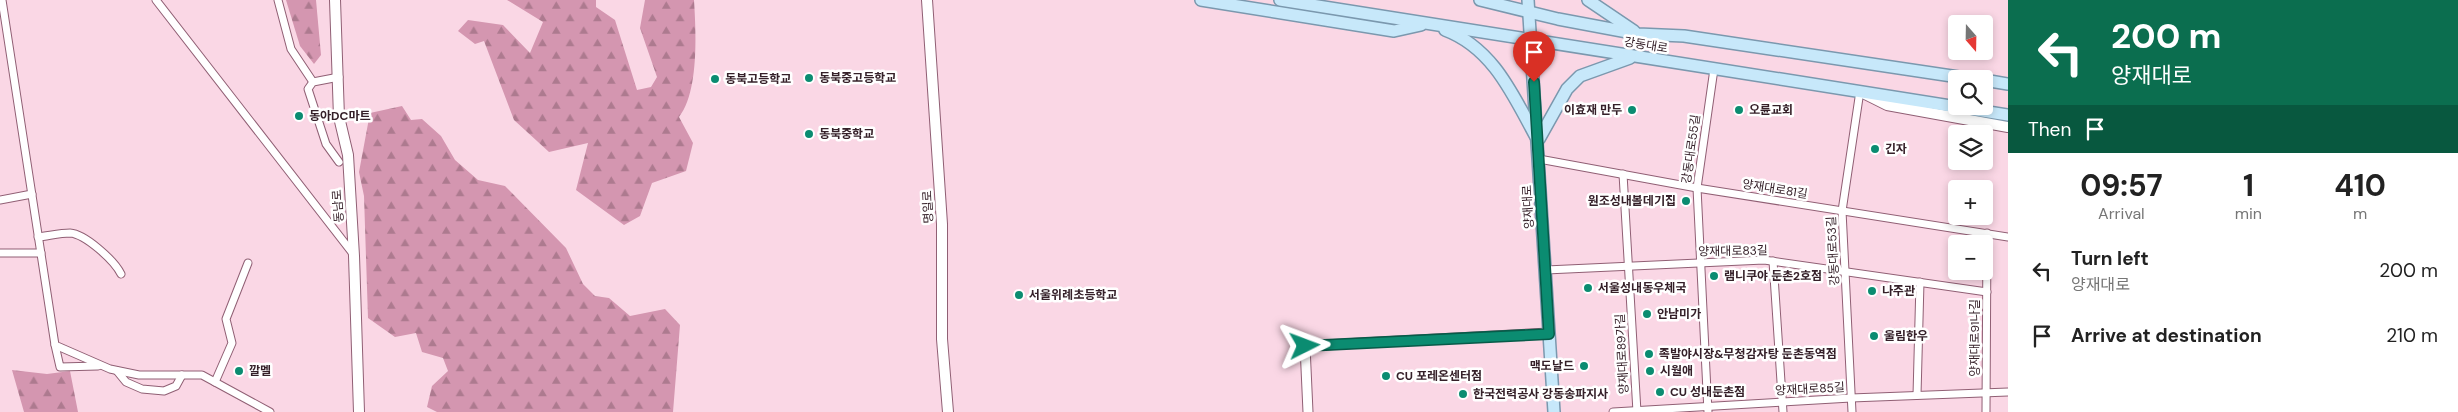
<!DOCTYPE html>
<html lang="en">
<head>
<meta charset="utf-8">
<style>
	:root { --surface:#fff; --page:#f6f6f6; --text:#222; --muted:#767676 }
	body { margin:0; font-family:"DM Sans","Noto Sans KR",sans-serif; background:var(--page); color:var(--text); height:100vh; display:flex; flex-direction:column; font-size:19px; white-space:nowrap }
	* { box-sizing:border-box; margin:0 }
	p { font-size:16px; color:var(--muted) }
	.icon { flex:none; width:28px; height:28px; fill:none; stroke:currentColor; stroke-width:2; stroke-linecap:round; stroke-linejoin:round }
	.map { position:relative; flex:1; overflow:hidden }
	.side { display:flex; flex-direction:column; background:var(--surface); width:450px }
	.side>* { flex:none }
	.top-card { background:#0b6e4f; color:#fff; overflow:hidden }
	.needle { width:32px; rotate:160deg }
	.buttons { position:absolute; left:1948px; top:15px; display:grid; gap:10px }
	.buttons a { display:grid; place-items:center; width:45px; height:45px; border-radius:5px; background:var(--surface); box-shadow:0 2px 8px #0003; font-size:25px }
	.pin { position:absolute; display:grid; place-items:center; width:42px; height:42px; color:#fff; margin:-51px -21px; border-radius:50% 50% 50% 0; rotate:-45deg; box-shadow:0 0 5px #0007 }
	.pin .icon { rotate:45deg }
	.me { position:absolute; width:55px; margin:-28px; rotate:87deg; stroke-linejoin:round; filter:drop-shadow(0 0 4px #0008) }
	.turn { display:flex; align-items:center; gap:18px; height:105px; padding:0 20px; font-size:22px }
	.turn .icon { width:65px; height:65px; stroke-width:2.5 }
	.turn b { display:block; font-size:35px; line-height:42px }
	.then { display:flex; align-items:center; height:48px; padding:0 20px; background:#0003; gap:10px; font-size:19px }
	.eta { display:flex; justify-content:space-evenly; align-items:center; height:85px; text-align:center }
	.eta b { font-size:30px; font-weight:700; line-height:35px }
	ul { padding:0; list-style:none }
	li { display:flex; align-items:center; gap:15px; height:65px; padding:0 20px }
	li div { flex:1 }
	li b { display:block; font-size:19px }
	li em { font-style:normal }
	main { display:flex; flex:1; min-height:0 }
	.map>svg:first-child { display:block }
	.forest { fill:url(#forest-firs) }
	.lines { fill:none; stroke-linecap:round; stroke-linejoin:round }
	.minor-casing { stroke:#905f74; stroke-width:9 }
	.tertiary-casing { stroke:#905f74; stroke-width:11 }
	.secondary-casing { stroke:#905f74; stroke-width:12 }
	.primary-casing { stroke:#7b98ae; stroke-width:14 }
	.minor { stroke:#fff; stroke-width:7 }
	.tertiary { stroke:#fff; stroke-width:9 }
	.secondary { stroke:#fff; stroke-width:10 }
	.primary { stroke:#c7e8fa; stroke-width:11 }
	.route-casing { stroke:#075b49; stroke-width:12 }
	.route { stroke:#0b8c71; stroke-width:9 }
	.poi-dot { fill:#0b8c71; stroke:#fff; stroke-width:2 }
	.labels { text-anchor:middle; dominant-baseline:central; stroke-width:5; stroke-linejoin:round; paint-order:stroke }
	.street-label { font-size:12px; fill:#352029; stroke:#fff }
	.poi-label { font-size:12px; font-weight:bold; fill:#352029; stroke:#fff; text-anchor:start }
</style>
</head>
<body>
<main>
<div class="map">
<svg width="2008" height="412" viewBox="0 0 2008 412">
	<defs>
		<pattern id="forest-firs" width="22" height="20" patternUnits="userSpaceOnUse" patternTransform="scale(1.25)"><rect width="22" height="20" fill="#d496b0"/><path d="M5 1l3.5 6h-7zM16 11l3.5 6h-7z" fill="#ad7a8f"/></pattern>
	</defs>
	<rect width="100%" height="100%" fill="#fad7e5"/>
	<g class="forest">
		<path d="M286,0H316L321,55L314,64L300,46Z"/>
		<path d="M507,0H596V7L615,20L637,90L651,87L657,77L640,28L645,0H694C696,33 699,91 679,117L693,143L686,171L652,183L640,216L624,225L576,190L588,143L549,152L514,120L484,41L475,44L458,31L468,20L503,25L530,53L543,22Z"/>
		<path d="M402,106L411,120L422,119L441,136L455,160L478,180L505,186L566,248L583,284L595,296L609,298L630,316L665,309L680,325L673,412H437L427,407L432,386L448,371L443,358L422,352L416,333L395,337L368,318L364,196L359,172L370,113Z"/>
		<path d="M12,370L47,374L70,371L78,412H24Z"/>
	</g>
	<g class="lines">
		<g class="minor-casing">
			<g id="minor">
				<path d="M2,0L55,345L110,369L139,375H202L270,412"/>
				<path d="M156,0L354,255"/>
				<path d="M278,0L291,49L313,82"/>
				<path d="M339,77L313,82L308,89L326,144L339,162"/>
				<path d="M1539,159L1697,188L2008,237"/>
				<path d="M1623,174L1637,412"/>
				<path d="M0,200L32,194"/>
				<path d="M38,237C48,236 60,233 70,233C85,234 114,260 121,274"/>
				<path d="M0,253H41"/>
				<path d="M1773,261L1783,412"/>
				<path d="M1546,270L1764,260L1987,292"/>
				<path d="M55,345L60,367L98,366"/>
				<path d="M117,371L126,382L142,389L164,391L176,386L182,375"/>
				<path d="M215,382L232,343L226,319L248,263"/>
				<path d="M1917,395L1920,282"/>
				<path d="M1613,412L1851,398L2008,392"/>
				<path d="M1708,412L1697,188L1714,69"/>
				<path d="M1852,412L1842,211L1860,91"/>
				<path d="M1986,412L1987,233"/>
			</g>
		</g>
		<g class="tertiary-casing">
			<path id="tertiary" d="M1308,412L1305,346L1549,333"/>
		</g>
		<g class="secondary-casing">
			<g id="secondary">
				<path d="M335,0L339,117L348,155L354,256L359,412"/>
				<path d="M927,0L942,224V339L948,412"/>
				<path d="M1865,94L1887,105L2008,127"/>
			</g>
		</g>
		<g class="primary-casing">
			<g id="primary">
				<path d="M1201,0L1394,31L1421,25"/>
				<path d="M1280,0L2008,115"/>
				<path d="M1480,0L1558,19L1638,34L1684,36L1972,79"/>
				<path d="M1528,0L1554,412"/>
				<path d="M1588,0L1634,31"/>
				<path d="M1445,30C1493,48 1513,95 1536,137"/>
				<path d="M1984,80L2008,84"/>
				<path d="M1539,139L1567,89L1580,76L1630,58"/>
			</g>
		</g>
		<use href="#minor" class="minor"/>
		<use href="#tertiary" class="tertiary"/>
		<use href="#secondary" class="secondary"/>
		<use href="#primary" class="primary"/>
	</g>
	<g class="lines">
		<g class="route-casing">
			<path id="route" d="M1305,346L1549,334L1534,82"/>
		</g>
		<use href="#route" class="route"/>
	</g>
	<g class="poi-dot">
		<circle cx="809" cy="78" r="5"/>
		<circle cx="715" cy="79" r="5"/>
		<circle cx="1632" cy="110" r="5"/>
		<circle cx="1739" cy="110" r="5"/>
		<circle cx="299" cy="116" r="5"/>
		<circle cx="809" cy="134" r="5"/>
		<circle cx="1875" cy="149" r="5"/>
		<circle cx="1686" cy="201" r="5"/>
		<circle cx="1714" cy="276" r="5"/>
		<circle cx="1588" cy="288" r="5"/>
		<circle cx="1872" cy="291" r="5"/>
		<circle cx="1019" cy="295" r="5"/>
		<circle cx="1647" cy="314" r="5"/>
		<circle cx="1874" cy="336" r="5"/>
		<circle cx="1649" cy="354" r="5"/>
		<circle cx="1584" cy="366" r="5"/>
		<circle cx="239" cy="371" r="5"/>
		<circle cx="1650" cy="371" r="5"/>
		<circle cx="1386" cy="376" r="5"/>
		<circle cx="1660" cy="392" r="5"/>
		<circle cx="1463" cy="394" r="5"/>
	</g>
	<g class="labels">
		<g class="street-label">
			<text transform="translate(1646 45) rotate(9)">강동대로</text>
			<text transform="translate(1691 149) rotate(-82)">강동대로55길</text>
			<text transform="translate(1775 189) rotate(9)">양재대로81길</text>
			<text transform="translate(338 206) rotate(-94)">동남로</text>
			<text transform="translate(928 207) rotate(-93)">명일로</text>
			<text transform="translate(1528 207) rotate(-93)">양재대로</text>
			<text transform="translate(1733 251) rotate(-1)">양재대로83길</text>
			<text transform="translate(1833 251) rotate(-93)">강동대로53길</text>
			<text transform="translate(1975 338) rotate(-90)">양재대로91나길</text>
			<text transform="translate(1622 354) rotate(-93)">양재대로89가길</text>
			<text transform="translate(1810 389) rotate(-3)">양재대로85길</text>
		</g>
		<g class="poi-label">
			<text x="819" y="78">동북중고등학교</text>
			<text x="725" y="79">동북고등학교</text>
			<text x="1622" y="110" text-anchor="end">이효재 만두</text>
			<text x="1749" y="110">오륜교회</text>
			<text x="309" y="116">동아DC마트</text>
			<text x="819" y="134">동북중학교</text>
			<text x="1885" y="149">긴자</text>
			<text x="1676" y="201" text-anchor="end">원조성내볼데기집</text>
			<text x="1724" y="276">램니쿠야 둔촌2호점</text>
			<text x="1598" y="288">서울성내동우체국</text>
			<text x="1882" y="291">나주관</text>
			<text x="1029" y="295">서울위례초등학교</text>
			<text x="1657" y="314">안남미가</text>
			<text x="1884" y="336">울림한우</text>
			<text x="1659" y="354">족발야시장&amp;무청감자탕 둔촌동역점</text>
			<text x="1574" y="366" text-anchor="end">맥도날드</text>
			<text x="249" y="371">깔멜</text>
			<text x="1660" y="371">시월애</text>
			<text x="1396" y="376">CU 포레온센터점</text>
			<text x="1670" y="392">CU 성내둔촌점</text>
			<text x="1473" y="394">한국전력공사 강동송파지사</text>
		</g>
	</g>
</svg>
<div class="buttons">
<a><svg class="needle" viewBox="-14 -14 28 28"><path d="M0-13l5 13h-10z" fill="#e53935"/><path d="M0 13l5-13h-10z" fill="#767676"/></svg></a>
<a><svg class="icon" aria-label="search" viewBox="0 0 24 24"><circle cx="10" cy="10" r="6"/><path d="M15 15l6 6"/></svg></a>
<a><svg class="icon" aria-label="layers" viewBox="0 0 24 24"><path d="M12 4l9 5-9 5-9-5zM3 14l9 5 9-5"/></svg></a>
<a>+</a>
<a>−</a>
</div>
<div class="pin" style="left:1534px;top:82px;background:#d93025"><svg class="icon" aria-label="arrive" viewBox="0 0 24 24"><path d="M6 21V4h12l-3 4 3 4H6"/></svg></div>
<svg class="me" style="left:1305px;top:346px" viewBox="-20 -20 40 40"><path d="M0-17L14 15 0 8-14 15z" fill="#0b8c71" stroke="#fff" stroke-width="4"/></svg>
</div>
<section class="side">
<div class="top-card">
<div class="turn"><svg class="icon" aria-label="left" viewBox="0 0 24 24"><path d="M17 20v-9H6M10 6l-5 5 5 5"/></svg><div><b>200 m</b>양재대로</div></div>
<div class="then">Then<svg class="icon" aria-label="arrive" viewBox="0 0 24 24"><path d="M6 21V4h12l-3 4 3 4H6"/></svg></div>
</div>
<div class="eta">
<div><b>09:57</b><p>Arrival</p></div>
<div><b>1</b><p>min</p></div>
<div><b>410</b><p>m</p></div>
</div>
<ul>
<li><svg class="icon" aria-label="left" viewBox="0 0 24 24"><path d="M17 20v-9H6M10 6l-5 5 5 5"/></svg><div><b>Turn left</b><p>양재대로</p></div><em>200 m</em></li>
<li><svg class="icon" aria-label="arrive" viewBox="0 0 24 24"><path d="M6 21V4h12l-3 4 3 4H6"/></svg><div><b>Arrive at destination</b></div><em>210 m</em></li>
</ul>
</section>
</main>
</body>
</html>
